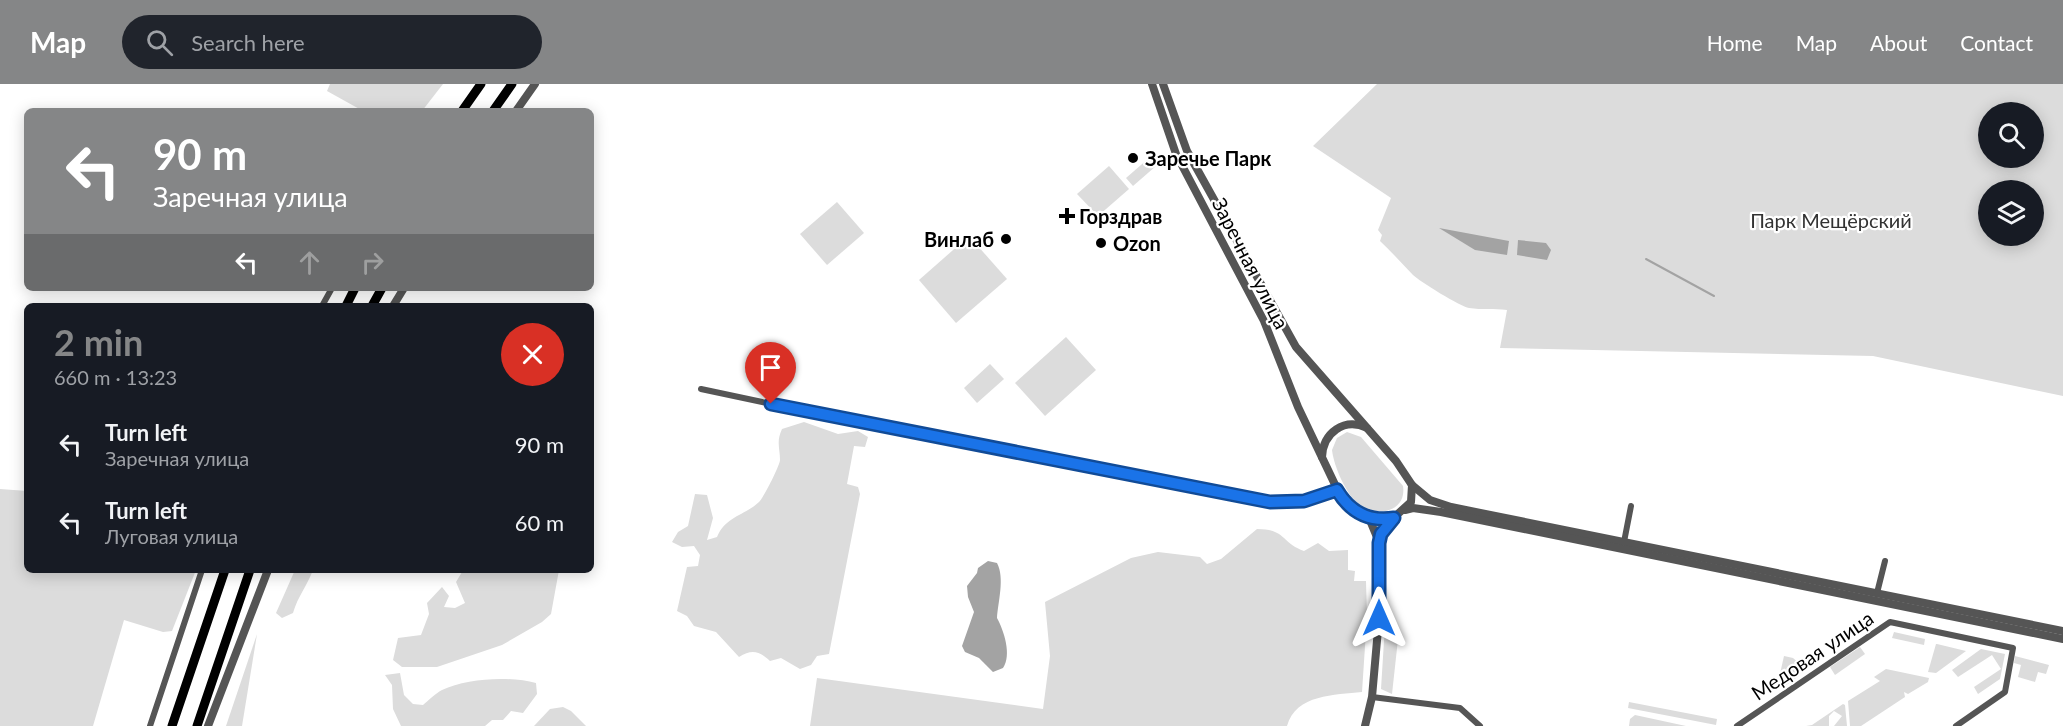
<!DOCTYPE html>
<html lang="en">
<head>
<meta charset="utf-8">
<style>
	:root { --surface:#171b24; --page:#20242c; --text:#f1f3f6; --muted:#9ea1a6; --accent:#858687 }
	body { margin:0; font-family:Lato,sans-serif; background:var(--page); color:var(--text); height:100vh; display:flex; flex-direction:column; font-size:22px; white-space:nowrap }
	* { box-sizing:border-box; margin:0 }
	p { font-size:20px; color:var(--muted) }
	.icon { flex:none; width:33px; height:33px; fill:none; stroke:currentColor; stroke-width:2; stroke-linecap:round; stroke-linejoin:round }
	.map { position:relative; flex:1; overflow:hidden }
	.side { position:absolute; left:24px; top:219px; width:570px; height:270px; display:flex; flex-direction:column; background:var(--surface); border-radius:9px; box-shadow:0 3px 15px #0003 }
	.side>* { flex:none }
	.guide { position:absolute; left:24px; top:24px; width:570px; height:183px; border-radius:9px; box-shadow:0 3px 15px #0003; background:#858687; color:#fff; overflow:hidden }
	.controls { position:absolute; left:1978px; top:18px; display:grid; gap:12px }
	.controls a { display:grid; place-items:center; width:66px; height:66px; border-radius:50%; background:var(--surface); box-shadow:0 3px 15px #0003; font-size:30px }
	.pin { position:absolute; display:grid; place-items:center; width:51px; height:51px; color:#fff; margin:-62px -26px; border-radius:50% 50% 50% 0; rotate:-45deg; box-shadow:0 0 6px #0007 }
	.pin .icon { rotate:45deg }
	.me { position:absolute; width:66px; margin:-33px; rotate:0deg; stroke-linejoin:round; filter:drop-shadow(0 0 4px #0008) }
	.turn { display:flex; align-items:center; gap:21px; height:126px; padding:0 30px; font-size:27px }
	.turn .icon { width:78px; height:78px; stroke-width:2.5 }
	.turn b { display:block; font-size:42px; line-height:51px }
	.lanes { display:flex; align-items:center; height:57px; padding:0 30px; background:#0003; justify-content:center; gap:30px; direction:ltr }
	.lanes .off { opacity:.35 }
	.round { display:grid; place-items:center; flex:none; width:63px; height:63px; border-radius:32px; background:var(--page) }
	.headline { display:flex; align-items:center; justify-content:space-between; height:102px; padding:0 30px }
	h1 { font-size:36px; font-weight:700; line-height:45px; color:var(--accent) }
	ul { padding:0; list-style:none }
	li { display:flex; align-items:center; gap:18px; height:78px; padding:0 30px }
	li div { flex:1 }
	li b { display:block; font-size:22px }
	li em { font-style:normal }
	header { display:flex; align-items:center; gap:36px; box-sizing:border-box; height:84px; padding:0 30px; background:var(--accent); color:#fff }
	header strong { font-size:28px }
	nav { display:flex; gap:33px; margin-inline-start:auto; font-size:21px }
	.search { width:420px; height:54px; background:var(--page); display:flex; align-items:center; gap:15px; box-sizing:border-box; padding:0 21px; border-radius:33px; color:var(--muted); font-size:22px }
	.map>svg:first-child { display:block }
	.green { fill:#dcdcdc; fill-rule:evenodd }
	.water { fill:#a3a3a3 }
	.lines { fill:none; stroke-linecap:round; stroke-linejoin:round }
	.stream { stroke:#a3a3a3; stroke-width:2 }
	.minor { stroke:#555; stroke-width:6 }
	.tertiary { stroke:#555; stroke-width:8 }
	.trunk { stroke:#000; stroke-width:9 }
	.route-casing { stroke:#114b97; stroke-width:15 }
	.route { stroke:#1a73e8; stroke-width:10 }
	.poi-dot { fill:#000; stroke:#fff; stroke-width:2 }
	.labels { text-anchor:middle; dominant-baseline:central; stroke-width:4.5; stroke-linejoin:round; paint-order:stroke }
	.poi-label { font-size:20px; font-weight:bold; fill:#000; stroke:#fff; text-anchor:start }
	.park-label { font-size:20px; fill:#333; stroke:#fff }
	.street-label { font-size:20px; fill:#000; stroke:#fff }
</style>
</head>
<body>
<header>
<strong>Map</strong>
<div class="search"><svg class="icon" aria-label="search" viewBox="0 0 24 24"><circle cx="10" cy="10" r="6"/><path d="M15 15l6 6"/></svg>Search here</div>
<nav><a>Home</a><a>Map</a><a>About</a><a>Contact</a></nav>
</header>
<div class="map">
<svg width="2063" height="642" viewBox="0 0 2063 642">
	<rect width="100%" height="100%" fill="#fff"/>
	<g class="green">
		<path d="M330,0H443L422,27H363L327,7Z"/>
		<path d="M1377,0H2063V312L1873,272L1500,264L1507,226C1494,224 1482,226 1469,224C1461,223 1419,197 1413,191C1402,180 1392,168 1380,157L1382,151L1378,146L1391,114L1313,62ZM1989,28H2034V74H1989ZM1989,106H2034V152H1989Z"/>
		<path d="M1149,74L1156,82L1133,102L1126,94Z"/>
		<path d="M1109,82L1129,105L1098,132L1077,110Z"/>
		<path d="M837,118L864,149L827,181L800,150Z"/>
		<path d="M969,152L1007,195L956,239L919,196Z"/>
		<path d="M1066,253L1096,286L1045,332L1015,299Z"/>
		<path d="M990,280L1004,295L977,319L964,304Z"/>
		<path d="M804,338L838,350L858,347L868,353L865,363L854,362L847,400L858,403L860,410L829,570L817,572L811,581L800,585L781,574L770,577C759,567 752,565 739,573L716,548L694,542L687,532L677,527L687,483L698,482L700,471L694,462L682,463L672,458L678,448L688,442L695,410L707,411L713,434L707,456L717,453C726,432 744,432 759,418C763,415 780,381 780,376C780,364 776,358 782,345Z"/>
		<path d="M1347,348L1361,353L1403,402C1407,428 1376,434 1359,421C1346,410 1334,383 1332,366L1337,354Z"/>
		<path d="M0,405L27,407V486H196L172,547L163,548L124,536L93,642H0Z"/>
		<path d="M1257,445C1286,445 1281,459 1304,467L1318,459L1329,467L1348,466V486L1355,487L1354,497H1366L1367,532L1362,608C1335,611 1296,610 1287,642H810L817,594L1043,625L1050,572L1045,518L1131,474L1158,468L1200,473L1207,480L1221,475Z"/>
		<path d="M295,486H313C307,502 298,512 293,529L282,534L276,529Z"/>
		<path d="M469,486H559L551,530L542,538L502,561L437,583H402L393,576L398,554L421,551L429,530L427,519L442,503L449,512L444,523L455,524L465,519L456,498L462,488Z"/>
		<path d="M1385,541L1399,546L1392,610L1381,605Z"/>
		<path d="M1894,548L1925,555L1924,561L1892,554Z"/>
		<path d="M257,550L242,642H226Z"/>
		<path d="M1936,560H1937L1966,567L1936,589L1928,588Z"/>
		<path d="M1860,563L1865,570L1835,591L1830,583Z"/>
		<path d="M1981,565L2005,570L2000,595L1978,610L1974,603L2001,585L1992,571L1958,593L1952,586Z"/>
		<path d="M1784,572L1793,574L1801,581L1799,592L1782,604L1777,603Z"/>
		<path d="M2015,572L2049,581L2046,590L2038,588L2035,598L2018,593L2021,581L2014,579Z"/>
		<path d="M1886,585L1929,594L1928,598L1908,610L1904,608L1905,613L1861,642H1850L1848,617L1880,597L1874,593Z"/>
		<path d="M400,589L404,611L413,620L423,621C429,616 436,609 442,606C467,594 510,592 536,599L537,610L523,629L511,627L503,636H492L485,642H401L393,625L392,601L385,591Z"/>
		<path d="M1629,618L1717,635L1716,641L1628,624Z"/>
		<path d="M1843,620L1845,621L1847,642H1834L1842,632L1834,627L1829,632V642H1806L1812,641Z"/>
		<path d="M563,623L571,627L586,642H534L550,625Z"/>
		<path d="M1635,631L1686,642H1629L1630,635Z"/>
	</g>
	<g class="water">
		<path d="M1439,144L1509,157L1507,171L1475,166Z"/>
		<path d="M1518,156L1546,159L1551,166L1547,176L1517,171Z"/>
		<path d="M988,477L997,479C1005,494 998,518 997,534C1004,547 1012,571 1003,584L993,588L979,574L965,568L962,562L974,528L968,513L967,502L977,489L978,484Z"/>
	</g>
	<g class="lines">
		<path class="stream" d="M1646,175L1714,212"/>
		<g class="minor">
			<path d="M322,222L332,204"/>
			<path d="M701,305L912,350L1270,418L1304,417L1337,406"/>
			<path d="M1624,458L1631,422"/>
			<path d="M1877,509L1885,477"/>
			<path d="M1372,613L1460,624L1480,642"/>
			<path d="M150,642L202,486"/>
			<path d="M1737,642L1890,538L2013,564L2005,608L1956,642"/>
		</g>
		<g class="tertiary">
			<path d="M1152,0L1176,70L1264,237L1298,323L1339,409L1352,424L1369,434H1392"/>
			<path d="M1163,0L1187,67L1296,263L1396,377L1412,401L1411,418L1390,437L1381,450L1379,534L1372,613L1365,642"/>
			<path d="M516,27L535,0"/>
			<path d="M393,222L404,204"/>
			<path d="M1322,373C1323,349 1344,333 1367,344"/>
			<path d="M1412,401L1430,416L1451,423L2063,547"/>
			<path d="M1405,426L1413,424L1441,428L2063,555"/>
			<path d="M1369,434L1379,458"/>
			<path d="M208,642L268,486"/>
		</g>
		<g class="trunk">
			<path d="M462,27L481,0"/>
			<path d="M493,27L512,0"/>
			<path d="M346,222L355,204"/>
			<path d="M372,222L382,204"/>
			<path d="M172,642L225,486"/>
			<path d="M197,642L250,486"/>
		</g>
	</g>
	<g class="lines">
		<g class="route-casing">
			<path id="route" d="M771,320L1270,418L1304,417L1337,406C1350,428 1369,438 1394,434L1381,450L1379,459V534"/>
		</g>
		<use href="#route" class="route"/>
	</g>
	<g class="poi-dot">
		<circle cx="1133" cy="74" r="6"/>
		<path d="M1064 123h6v6h6v6h-6v6h-6v-6h-6v-6h6z"/>
		<circle cx="1006" cy="155" r="6"/>
		<circle cx="1101" cy="159" r="6"/>
	</g>
	<g class="labels">
		<g class="poi-label">
			<text x="1145" y="74">Заречье Парк</text>
			<text x="1079" y="132">Горздрав</text>
			<text x="994" y="155" text-anchor="end">Винлаб</text>
			<text x="1113" y="159">Ozon</text>
		</g>
		<g class="park-label">
			<text x="1831" y="136">Парк Мещёрский</text>
		</g>
		<g class="street-label">
			<text transform="translate(1251 179) rotate(63)">Заречная улица</text>
			<text transform="translate(1812 571) rotate(-34)">Медовая улица</text>
		</g>
	</g>
</svg>
<div class="controls">
<a><svg class="icon" aria-label="search" viewBox="0 0 24 24"><circle cx="10" cy="10" r="6"/><path d="M15 15l6 6"/></svg></a>
<a><svg class="icon" aria-label="layers" viewBox="0 0 24 24"><path d="M12 4l9 5-9 5-9-5zM3 14l9 5 9-5"/></svg></a>
</div>
<div class="pin" style="left:771px;top:320px;background:#d93025"><svg class="icon" aria-label="arrive" viewBox="0 0 24 24"><path d="M6 21V4h12l-3 4 3 4H6"/></svg></div>
<svg class="me" style="left:1379px;top:534px" viewBox="-20 -20 40 40"><path d="M0-17L14 15 0 8-14 15z" fill="#1a73e8" stroke="#fff" stroke-width="4"/></svg>
<div class="guide">
<div class="turn"><svg class="icon" aria-label="left" viewBox="0 0 24 24"><path d="M17 20v-9H6M10 6l-5 5 5 5"/></svg><div><b>90 m</b>Заречная улица</div></div>
<div class="lanes"><svg class="icon" aria-label="left" viewBox="0 0 24 24"><path d="M17 20v-9H6M10 6l-5 5 5 5"/></svg><svg class="icon off" aria-label="ahead" viewBox="0 0 24 24"><path d="M12 20V5M6 11l6-6 6 6"/></svg><svg class="icon off" aria-label="right" viewBox="0 0 24 24"><path d="M7 20v-9h11M14 6l5 5-5 5"/></svg></div>
</div>
<section class="side">
<div class="headline"><div><h1>2 min</h1><p>660 m · 13:23</p></div><a class="round" style="background:#d93025;color:#fff"><svg class="icon" aria-label="close" viewBox="0 0 24 24"><path d="M6 6l12 12M18 6L6 18"/></svg></a></div>
<ul>
<li><svg class="icon" aria-label="left" viewBox="0 0 24 24"><path d="M17 20v-9H6M10 6l-5 5 5 5"/></svg><div><b>Turn left</b><p>Заречная улица</p></div><em>90 m</em></li>
<li><svg class="icon" aria-label="left" viewBox="0 0 24 24"><path d="M17 20v-9H6M10 6l-5 5 5 5"/></svg><div><b>Turn left</b><p>Луговая улица</p></div><em>60 m</em></li>
</ul>
</section>
</div>
</body>
</html>
